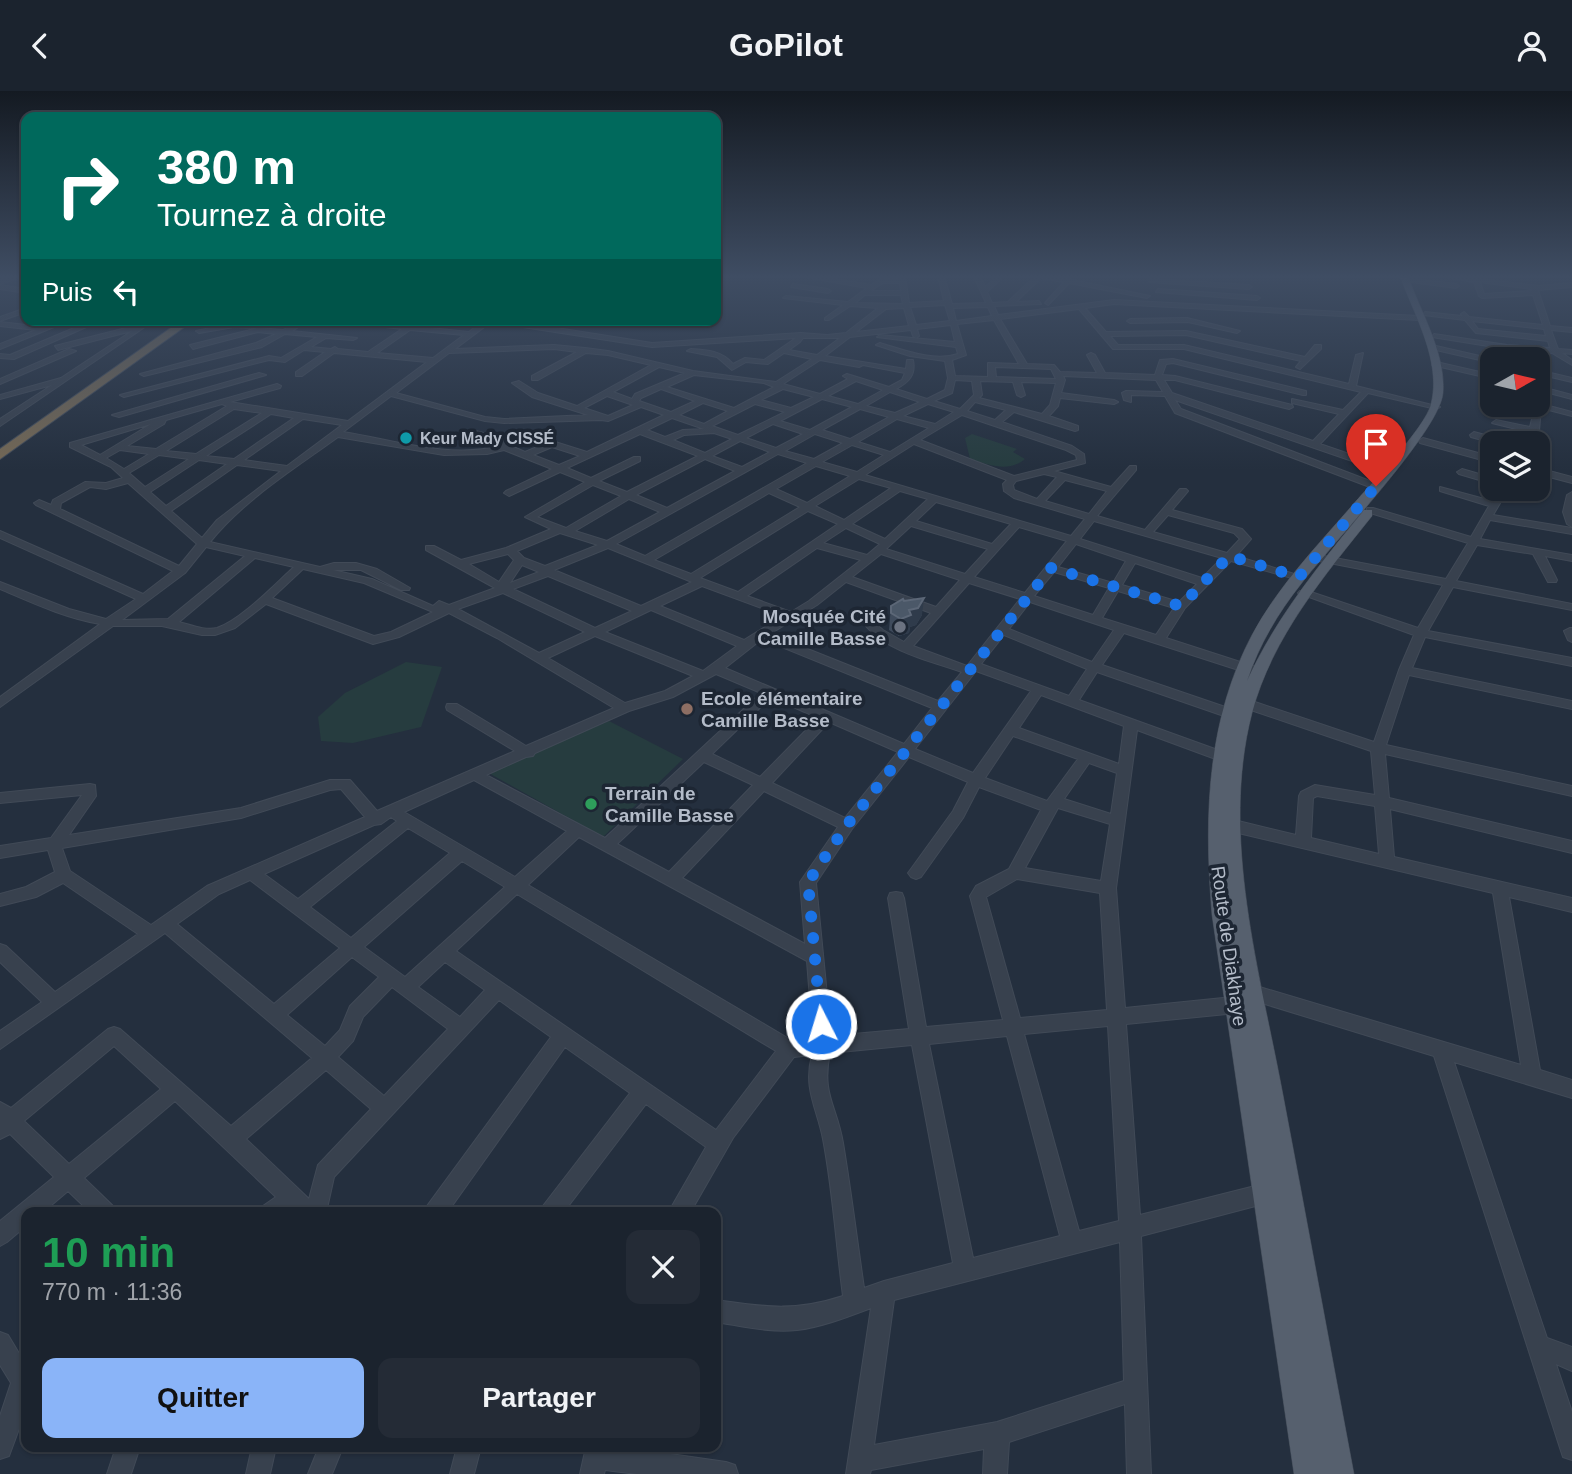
<!DOCTYPE html>
<html lang="fr">
<head>
<meta charset="utf-8">
<style>
	:root { --surface:#1b232e; --page:#242b36; --text:#f1f3f6; --muted:#a0a4aa; --line:#39404a; --accent:#8ab4f8 }
	body { margin:0; font-family:Helvetica,sans-serif; background:var(--page); color:var(--text); height:100vh; display:flex; flex-direction:column; font-size:26px; white-space:nowrap }
	* { box-sizing:border-box; margin:0 }
	p { font-size:23px; color:var(--muted) }
	.icon { flex:none; width:38px; height:38px; fill:none; stroke:currentColor; stroke-width:2; stroke-linecap:round; stroke-linejoin:round }
	.map { position:relative; flex:1; overflow:hidden }
	.details { position:absolute; left:21px; top:1116px; width:700px; height:245px; display:flex; flex-direction:column; background:var(--surface); border-radius:14px; box-shadow:0 2px 5px #0004,0 0 0 2px var(--line) }
	.details>* { flex:none }
	.hud { position:absolute; left:21px; top:21px; width:700px; height:214px; border-radius:14px; box-shadow:0 2px 5px #0004,0 0 0 2px var(--line); background:#00695c; color:#fff; overflow:hidden }
	.needle { width:46px; rotate:82deg }
	.fabs { position:absolute; left:1480px; top:256px; display:grid; gap:14px }
	.fabs a { display:grid; place-items:center; width:70px; height:70px; border-radius:14px; background:var(--surface); box-shadow:0 2px 5px #0004,0 0 0 2px var(--line); font-size:35px }
	.pin { position:absolute; display:grid; place-items:center; width:60px; height:60px; color:#fff; margin:-72px -30px; border-radius:50% 50% 50% 0; rotate:-45deg; box-shadow:0 0 7px #0007 }
	.pin .icon { rotate:45deg }
	.me { position:absolute; width:77px; margin:-38px; rotate:355deg; stroke-linejoin:round; filter:drop-shadow(0 0 5px #0008) }
	.turn { display:flex; align-items:center; gap:24px; height:147px; padding:0 21px; font-size:32px }
	.turn .icon { width:91px; height:91px; stroke-width:2.5 }
	.turn b { display:block; font-size:49px; line-height:60px }
	.then { display:flex; align-items:center; height:66px; padding:0 21px; background:#0003; gap:14px; font-size:26px }
	.round { display:grid; place-items:center; flex:none; width:74px; height:74px; border-radius:14px; background:var(--page) }
	.headline { display:flex; align-items:center; justify-content:space-between; height:119px; padding:0 21px }
	h1 { font-size:42px; font-weight:700; line-height:52px; color:#1e9e55 }
	.action { display:flex; gap:14px; margin-top:auto; padding:14px 21px }
	.action a { flex:1; height:80px; border-radius:14px; background:var(--accent); color:#111; font-size:28px; font-weight:700; line-height:80px; text-align:center }
	.action a+a { background:var(--page); color:var(--text) }
	header { display:flex; justify-content:space-between; align-items:center; height:91px; padding:0 21px; background:var(--surface); font-size:32px; font-weight:700 }
	.map>svg:first-child { display:block }
	.green { fill:#263c3f }
	.lines { fill:none; stroke-linecap:round; stroke-linejoin:round }
	.minor-casing { stroke:#414a57; stroke-width:2 }
	.major-casing { stroke:#414a57; stroke-width:1 }
	.highway-casing { stroke:#434c59; stroke-width:2 }
	.minor { fill:#38414e; fill-rule:evenodd }
	.major { fill:#56606e; fill-rule:evenodd }
	.highway { fill:#746855; fill-rule:evenodd }
	.wall { fill:#3f4b5c }
	.shaded-wall { fill:#2f3b4b }
	.building { fill:#4b5868; stroke:#5c6777; stroke-width:2 }
	.route { stroke:#1a73e8; stroke-width:12; stroke-dasharray:0 21.6 }
	.culture-dot { fill:#0f9aa8; stroke:#1d2633; stroke-width:2.5 }
	.worship-dot { fill:#6b7280; stroke:#1d2633; stroke-width:2.5 }
	.education-dot { fill:#8d6e63; stroke:#1d2633; stroke-width:2.5 }
	.leisure-dot { fill:#2e9e5b; stroke:#1d2633; stroke-width:2.5 }
	.labels { text-anchor:middle; dominant-baseline:central; stroke-width:7; stroke-linejoin:round; paint-order:stroke }
	.far-poi-label { font-size:16px; font-weight:bold; fill:#b4bcc9; stroke:#1d2633; text-anchor:start }
	.poi-label { font-size:19px; font-weight:bold; fill:#b4bcc9; stroke:#1d2633; text-anchor:start }
	.street-label { font-size:19px; fill:#b4bcc9; stroke:#1d2633 }
</style>
</head>
<body>
<header><svg class="icon" aria-label="back" viewBox="0 0 24 24"><path d="M15 5l-7 7 7 7"/></svg>GoPilot<svg class="icon" aria-label="person" viewBox="0 0 24 24"><circle cx="12" cy="8" r="4"/><path d="M4 21q1-7 8-7t8 7"/></svg></header>
<div class="map">
<svg width="1572" height="1383" viewBox="0 0 1572 1383">
	<rect width="100%" height="100%" fill="#242f3e"/>
	<g class="green">
		<path d="M972,343L1017,358L1013,361L1025,368C1008,382 990,374 970,368L965,347Z"/>
		<path d="M406,571L442,576L421,636L353,652L321,650L318,626L345,602Z"/>
		<path d="M609,630L683,668L603,746L487,681Z"/>
	</g>
	<g class="lines">
		<g class="minor-casing">
			<g id="minor">
				<path d="M12,185H23L0,193V189Z"/>
				<path d="M800,185H816L871,194L882,188H899V185H905L909,212L944,210L938,185H944L952,213L986,212L974,185H980L985,196L997,185H1004L987,201L992,212L1008,211L1035,185H1053L1150,205L1147,207L1069,192L1048,214L1045,212L1064,191L1041,187L1016,211L1039,210L1041,213L994,215L998,224L1114,209L1419,225L1422,227L1419,229L1114,213L1085,217L1106,241L1186,240L1305,266L1315,254H1321V258L1300,278L1296,276L1301,270L1186,244L1110,245L1118,254H1184L1349,293L1356,264L1363,262L1356,295L1440,316L1436,318L1368,302L1320,353L1393,378V382H1387L1175,309L1181,318L1378,393L1380,395L1375,398L1175,322L1165,305L1131,304V311L1124,309L1122,302L1126,300L1163,301L1156,289L1063,285L1065,289L1061,302L1114,309L1118,311L1114,313L1060,307L1058,315L1049,325L1078,335V339L1075,340L1014,321L1002,331L1072,355L1084,363L1085,372L1054,380L1111,396L1130,375H1136V379L1097,425L1145,439L1180,398H1186L1188,400L1172,419L1242,438L1251,448L1236,465L1304,486L1299,489L1231,470L1185,517L1166,547L1262,578L1264,581L1262,584H1254L1124,542L1102,574L1234,619L1235,622L1234,625H1224L1097,581L1079,609L1226,662L1228,665L1221,670L1137,639L1116,797L1125,917L1233,906L1253,894L1521,974L1493,802L1234,741L1229,739L1227,735L1229,731L1234,729L1296,744L1299,705L1301,701L1315,694L1375,704L1371,660L1242,616L1241,613L1242,610H1252L1374,651L1399,579L1414,544L1298,502L1300,500H1308L1418,537L1443,494L1319,470L1314,467L1319,464L1446,488L1468,452L1367,421V417H1373L1471,446L1489,415L1440,400V396L1492,410L1499,397H1509L1493,424L1572,437V443L1490,429L1480,448L1572,464V470L1545,465L1557,489L1556,491H1548L1533,463L1477,454L1456,490L1572,513V519L1453,496L1428,540L1572,567V575L1425,546L1412,577L1572,610V618L1409,584L1386,654L1572,695V705L1385,663L1389,707L1572,750V762L1390,718L1394,766L1572,807V821L1509,806L1540,979L1572,989V1007L1454,971L1547,1247L1572,1256V1280L1556,1273L1572,1321V1369L1563,1366L1560,1357L1434,965L1255,910L1237,922L1126,933L1140,1124L1267,1092L1274,1095L1277,1102L1274,1109L1267,1112L1141,1145L1151,1383H1127L1125,1313L1009,1351L1007,1383H983L984,1358L871,1379L870,1383H846L871,1217C847,1226 822,1236 797,1239C770,1242 742,1235 716,1231V1209C766,1216 794,1221 843,1205C836,1153 833,1100 823,1048C817,1017 803,998 812,964L794,966L733,1047L690,1122H668L706,1056L646,1013L563,1122H540L543,1115L630,1002L565,956L447,1122H424L427,1115L551,946L499,909L334,1086L326,1122L291,1120L260,1122L263,1115L276,1106L175,1010L84,1087L113,1115L116,1122H91L68,1100L42,1122H26V1135L7,1151L0,1155V1130L54,1086L10,1043L0,1048V1011L11,1017L108,938L114,936L120,938L231,1035L312,967L165,842L0,958V940L42,911L0,871V853L6,855L55,901L138,843L63,792L36,806L0,815V803L26,796L55,781L48,759L0,767V755L51,747L82,704L0,712V702L90,693L95,694L96,705L69,744L241,717L330,689H350L377,720L515,660L447,619L446,616L447,613H457L526,655L614,617L497,547L449,522L399,546L373,553L266,513L235,537L215,544H202L162,535H113L0,616V606L100,533C65,527 33,512 0,498V491L69,518L106,528L136,508L0,447V440L143,503L173,480L36,414L34,412L39,409L51,414L53,409L85,391L106,392L123,387L111,376L70,356V352L277,293L281,295L280,297L230,311L348,330L427,271L334,262L302,285H296V281L325,261L304,259L285,271L269,269L124,306L120,304L269,265L281,267L317,246L285,243L262,256L144,285L140,283L256,252L276,243L258,241L193,258L190,254L258,237L283,239L301,229H310L292,240L357,247L353,249L326,247L311,256L331,258L335,256L338,258L368,261L402,238L327,229H353L469,241L484,229H507L652,252L801,242L827,244L846,242L878,217L850,215L829,229H825V227L843,214L783,207L786,205L848,211L867,197ZM883,192H900L901,200H870ZM865,204H901L903,213L855,212ZM945,214L950,230L916,234L910,216ZM988,216L992,225L956,230L953,217ZM904,217L909,235L856,241L886,218ZM1079,218L1113,258H1184L1361,301L1343,319L1292,308V312L1339,323L1313,350L1172,302L1164,289H1175L1289,318L1293,316L1292,314L1175,285L1162,284L1166,273L1173,272L1303,304H1306V300L1173,268L1160,269L1155,284L1105,282L1095,264L1091,262L1087,264L1097,282L1060,281L1054,274L1027,273L1000,228ZM994,229L1019,273L988,272V286L955,285L952,269L966,264L957,233ZM491,231L652,256L796,247L764,269L745,267L733,273C722,260 707,259 691,258L687,260L717,266L732,279L746,271L768,273L784,262L812,268L776,291L693,280L608,260L585,257L554,254L455,258ZM951,234L955,251L880,244L877,246L956,256L958,263C933,271 904,259 880,252L876,254L910,265L945,270L948,287L945,299L927,308L896,298C909,291 916,284 913,269H907L906,278L825,265L850,246L911,239L913,245L916,247L919,245L917,238ZM410,239L464,244L433,267L377,262ZM803,247H840L817,264L789,259L800,251ZM554,258L577,261L532,285V289H538L586,262L608,264L651,274L577,315L538,302L519,290L512,292L532,306L588,324L504,328L485,326L396,302L449,262ZM820,269L859,276L863,274L905,282L902,289L889,296L847,283L843,285L848,288L820,303L783,293ZM659,276L685,282L635,303L632,308L613,301ZM995,276L1051,278L1056,288L996,286ZM694,284L764,292L774,296L734,317L667,296ZM955,289L972,290L974,304L960,318L934,310L952,302ZM856,290L883,299L858,313L828,305ZM980,290L1013,291L1017,304L1021,306L1025,304L1021,291L1056,292L1050,314L1042,323L979,307L982,304ZM661,298L695,310L671,321L639,310L641,307ZM783,298L814,306L791,317L761,309ZM890,301L920,311L895,322L866,315ZM391,305L485,330L504,332L601,329L608,330L641,316L664,324L587,361L552,350L525,361L509,354L505,347L475,340L472,341V345L498,351L500,355C448,368 395,349 343,341ZM607,305L633,314L608,325L584,317ZM822,308L852,316L810,339L780,330ZM975,311L1006,319L995,329L967,320ZM703,312L728,320L704,333L679,324ZM222,313L227,315L156,358L127,355L164,333L166,329ZM755,313L785,321L738,344L712,335ZM928,313L954,321L935,333L903,325ZM234,318L262,322L196,363L166,360ZM860,318L889,326L850,348L822,339ZM271,323L294,327L234,368L206,365ZM962,324L1066,359L1076,364L1077,369L1014,385L920,349ZM672,327L704,338L683,339L665,346L647,339ZM303,328L342,334L287,375L244,369ZM897,328L929,337L890,361L858,351ZM151,333L100,364L81,354ZM773,333L803,343L776,357L746,347ZM714,342L732,348L705,362L673,349L684,344ZM640,343L698,365L627,401L599,390L640,370V366H634L591,387L567,377ZM815,343L843,352L814,368L785,360ZM338,346L444,364L487,363L504,359L552,378L506,400L504,402L509,405L560,381L585,391L525,426L551,438L506,457L461,469L434,455H426V459L495,497L449,514L439,510L433,515L372,488L333,479H361L401,499H409L410,497L377,478L356,472H334L320,476L210,451C245,408 294,378 338,346ZM740,350L770,361L742,376L712,365ZM914,353L1007,389L1003,393L1004,400L1014,407L1085,428L1071,445L865,384ZM852,354L884,364L857,381L822,371ZM552,356L580,365L559,374L533,364ZM120,359L149,363L124,378L106,367ZM778,363L807,372L645,465L616,453ZM159,364L189,368L145,396L129,382ZM705,368L735,380L667,417L636,404ZM199,369L227,373L166,415L150,401ZM237,374L281,380L217,429L202,447L171,420ZM816,375L850,385L807,412L776,398ZM1044,383L1057,386L1037,408L1014,399L1013,394L1016,390ZM859,388L891,397L844,429L815,415ZM1065,389L1107,400L1089,423L1045,410ZM128,392L197,453L179,475L60,418L61,412L90,396L106,398ZM593,394L621,405L566,437L537,426ZM900,400L928,408L885,448L852,433ZM769,402L800,416L691,483L654,469ZM629,408L660,421L607,450L575,440ZM936,411L1011,433L992,453L916,430ZM808,420L838,433L738,501L700,487ZM1168,424L1234,442L1240,448L1227,462L1153,441ZM1094,430L1222,467L1202,487L1080,448ZM911,435L988,458L965,483L886,458ZM1019,436L1067,450L1025,502L974,486ZM846,437L880,453L867,464L823,452ZM560,442L598,454L545,475L524,467L517,460ZM1076,453L1126,470L1113,492L1058,476ZM206,456L245,465L168,528L122,529L185,482ZM608,457L692,491L641,515L554,479ZM817,457L861,469L809,510L791,521L747,505ZM508,463L514,469L499,491L469,473ZM881,463L960,489L936,516L852,486ZM255,467L294,476C275,493 240,530 217,537C205,540 191,534 179,531ZM1135,472L1197,493L1179,511L1122,494ZM522,474L539,481L510,492ZM303,478L364,492L433,521L391,541L374,545L272,507ZM1054,481L1109,497L1093,524L1034,505ZM548,485L632,520L595,537L513,498ZM846,491L931,522L904,551L883,539L876,533H868L866,535C888,561 931,570 962,581L938,610L770,543L817,514ZM969,492L1020,508L967,575L913,555ZM702,495L783,525L744,549L660,515ZM1118,500L1174,517L1156,544L1102,527ZM503,502L585,541L539,562L458,518ZM1030,511L1114,539L1092,571L1009,538ZM651,519L737,555L703,580L605,541ZM1004,544L1087,578L1069,605L981,573ZM595,545L693,585L665,600L625,612L548,567ZM762,548L932,617L904,653L725,577ZM976,580L1031,600L973,682L915,658ZM716,583L761,602L605,747L486,684L526,666L533,665L535,662L629,620L673,606ZM1041,604L1124,635L1119,673L1019,637ZM771,606L818,627L760,686L712,663ZM829,631L898,661L845,727L772,692ZM1013,645L1078,668L1047,710L985,687ZM909,666L968,691L953,720L911,778L908,782L911,786L916,788L921,786L963,727L979,696L1041,719L1009,778L976,795L970,805L1003,929L926,936L904,807L902,802L896,801L890,802L888,807L909,938L831,945L816,792L852,738ZM704,671L753,694L669,781L617,753ZM1089,672L1117,682L1111,723L1064,708ZM474,689L567,740L515,786L404,721ZM341,698L365,726L207,795L151,834L70,780L62,757L241,727L330,699ZM764,700L838,736L800,791L805,853L682,787ZM1317,705L1375,715L1379,763L1311,747L1313,707ZM1058,717L1110,733L1101,790L1025,777ZM391,726L397,730L298,808L264,783L374,734L381,733ZM408,737L450,762L351,847L310,816ZM579,746L807,870L813,947L791,949L528,794ZM462,770L505,796L405,886L364,856ZM1017,788L1100,802L1107,919L1020,927L986,806ZM250,789L340,857L274,913L177,833L219,803ZM517,803L776,960L716,1039L456,860ZM352,866L379,886L350,915L340,939L325,955L287,924ZM445,871L485,899L460,926L418,896ZM392,896L448,938L384,1005L338,966L353,950L363,926ZM1108,935L1119,1130L1079,1140L1024,943ZM1007,945L1060,1145L973,1167L929,953ZM912,954L953,1172L884,1190L864,1197C857,1149 851,1100 843,1052C837,1015 821,1003 830,962ZM114,955L161,998L69,1073L24,1030ZM326,979L371,1018L318,1074L309,1108L246,1048ZM1120,1151L1124,1290L997,1331L874,1354L894,1209Z"/>
				<path d="M1441,185H1478L1479,188L1539,195L1572,192V196L1538,199L1550,235L1572,237V241L1551,239L1558,258L1572,259V263L1562,262L1572,269V274L1552,262L1507,258L1432,246L1434,243L1507,254L1550,257L1548,250L1476,242L1465,229L1423,224L1425,221L1462,225L1461,223L1464,221L1469,226L1543,234L1533,204L1482,207L1479,205L1474,191ZM1480,191L1531,198L1532,200L1484,203ZM1472,230L1544,238L1546,245L1478,238Z"/>
				<path d="M1151,188L1249,194L1252,196L1249,198L1149,191Z"/>
				<path d="M1413,188L1456,193L1459,195L1456,197L1411,191Z"/>
				<path d="M793,193L828,198L831,200L828,202L791,196Z"/>
				<path d="M0,194L26,198V202L0,198Z"/>
				<path d="M1158,198L1257,205L1260,207L1257,209L1156,201Z"/>
				<path d="M26,217V221L0,230V226Z"/>
				<path d="M1187,227L1240,240L1237,242L1188,231L1130,232L1127,230L1130,228Z"/>
				<path d="M61,229H71L0,258V253L36,239L0,235V231L43,236Z"/>
				<path d="M93,229H102L14,268L0,267V263L10,264Z"/>
				<path d="M147,229H155L0,335V328L52,294L0,308V304L61,287L132,240L58,259L55,255L134,235L137,236Z"/>
				<path d="M260,229H268L255,237L234,236L199,242L196,240L234,232L254,233Z"/>
				<path d="M1436,255L1493,268V272L1436,259Z"/>
				<path d="M69,258L76,260L0,293V288Z"/>
				<path d="M1432,270L1493,284V288L1432,274Z"/>
				<path d="M1538,279L1572,287V291L1538,283Z"/>
				<path d="M259,282L266,284L119,326L112,324Z"/>
				<path d="M1538,295L1572,304V308L1538,299Z"/>
				<path d="M1484,312L1533,319V313L1538,312L1572,321V325L1541,317L1539,340L1532,352H1524L1528,341L1492,332L1496,329L1530,336L1533,324L1487,316H1484Z"/>
				<path d="M1474,341L1507,350L1508,352H1493L1471,346L1470,344Z"/>
				<path d="M1423,347L1493,366V372L1420,352L1419,350Z"/>
				<path d="M1538,377L1572,386V392L1538,383Z"/>
				<path d="M1462,378L1493,387V393L1459,383L1457,381Z"/>
				<path d="M1572,401V436L1567,433L1563,421L1567,404Z"/>
				<path d="M1570,537H1572V551L1568,549L1564,540Z"/>
				<path d="M0,1241L8,1244L26,1274V1319L9,1365L0,1368V1325L11,1292L0,1274Z"/>
				<path d="M116,1356H140L131,1383H107Z"/>
				<path d="M252,1356H276L270,1383H246Z"/>
				<path d="M319,1356H343L332,1383H308Z"/>
				<path d="M457,1356H481L474,1383H450Z"/>
				<path d="M586,1356H622L726,1371L735,1374L738,1383H637L605,1379L604,1383H580Z"/>
			</g>
		</g>
		<g class="major-casing">
			<path id="major" d="M1400,185H1408C1421,222 1446,262 1443,302C1440,340 1330,455 1301,493C1278,522 1259,554 1247,590C1276,526 1320,473 1364,419H1372V425C1325,484 1272,546 1252,622C1220,746 1260,881 1283,1004C1307,1130 1330,1256 1354,1383H1294L1212,824C1204,728 1206,631 1252,544C1277,497 1315,457 1350,417C1368,396 1426,336 1431,313C1442,270 1414,224 1400,185Z"/>
		</g>
		<g class="highway-casing">
			<path id="highway" d="M182,229H194L0,368V358Z"/>
		</g>
		<use href="#minor" class="minor"/>
		<use href="#major" class="major"/>
		<use href="#highway" class="highway"/>
	</g>
	<path class="wall" d="M904,510L922,524L916,534L910,536L909,542L899,545L889,539L891,515Z"/>
	<path class="shaded-wall" d="M924,507L922,524L916,534L910,536L909,542L899,545L901,528L909,519Z"/>
	<path class="building" d="M924,507L918,517L909,519L911,524L901,528L891,522V515L903,508L904,510Z"/>
	<linearGradient id="sky" x2="0" y2="1"><stop stop-color="#141a22"/><stop offset="0.49" stop-color="#3f4d63"/><stop offset="1" stop-color="#3f4d63" stop-opacity="0"/></linearGradient>
	<rect width="1572" height="379" fill="url(#sky)"/>
	<g class="lines">
		<path class="route" d="M821,933L808,791L847,734L1051,477L1181,515L1229,465L1299,486L1376,395"/>
	</g>
	<circle class="culture-dot" cx="406" cy="347" r="7"/>
	<circle class="worship-dot" cx="900" cy="536" r="7"/>
	<circle class="education-dot" cx="687" cy="618" r="7"/>
	<circle class="leisure-dot" cx="591" cy="713" r="7"/>
	<g class="labels">
		<g class="far-poi-label">
			<text x="420" y="347">Keur Mady CISSÉ</text>
		</g>
		<g class="poi-label">
			<text x="886" y="525" text-anchor="end">Mosquée Cité<tspan x="886" dy="22">Camille Basse</tspan></text>
			<text x="701" y="607">Ecole élémentaire<tspan x="701" dy="22">Camille Basse</tspan></text>
			<text x="605" y="702">Terrain de<tspan x="605" dy="22">Camille Basse</tspan></text>
		</g>
		<g class="street-label">
			<text transform="translate(1229 855) rotate(82)">Route de Diakhaye</text>
		</g>
	</g>
</svg>
<div class="fabs">
<a><svg class="needle" viewBox="-14 -14 28 28"><path d="M0-13l5 13h-10z" fill="#e53935"/><path d="M0 13l5-13h-10z" fill="#a0a4aa"/></svg></a>
<a><svg class="icon" aria-label="layers" viewBox="0 0 24 24"><path d="M12 4l9 5-9 5-9-5zM3 14l9 5 9-5"/></svg></a>
</div>
<div class="pin" style="left:1376px;top:395px;background:#d93025"><svg class="icon" aria-label="arrive" viewBox="0 0 24 24"><path d="M6 21V4h12l-3 4 3 4H6"/></svg></div>
<svg class="me" style="left:821px;top:933px" viewBox="-20 -20 40 40"><circle r="17" fill="#1a73e8" stroke="#fff" stroke-width="3"/><path d="M0-11L8 9 0 5-8 9z" fill="#fff"/></svg>
<div class="hud">
<div class="turn"><svg class="icon" aria-label="right" viewBox="0 0 24 24"><path d="M7 20v-9h11M14 6l5 5-5 5"/></svg><div><b>380 m</b>Tournez à droite</div></div>
<div class="then">Puis<svg class="icon" aria-label="left" viewBox="0 0 24 24"><path d="M17 20v-9H6M10 6l-5 5 5 5"/></svg></div>
</div>
<section class="details">
<div class="headline"><div><h1>10 min</h1><p>770 m · 11:36</p></div><a class="round"><svg class="icon" aria-label="close" viewBox="0 0 24 24"><path d="M6 6l12 12M18 6L6 18"/></svg></a></div>
<div class="action"><a>Quitter</a><a>Partager</a></div>
</section>
</div>
</body>
</html>
